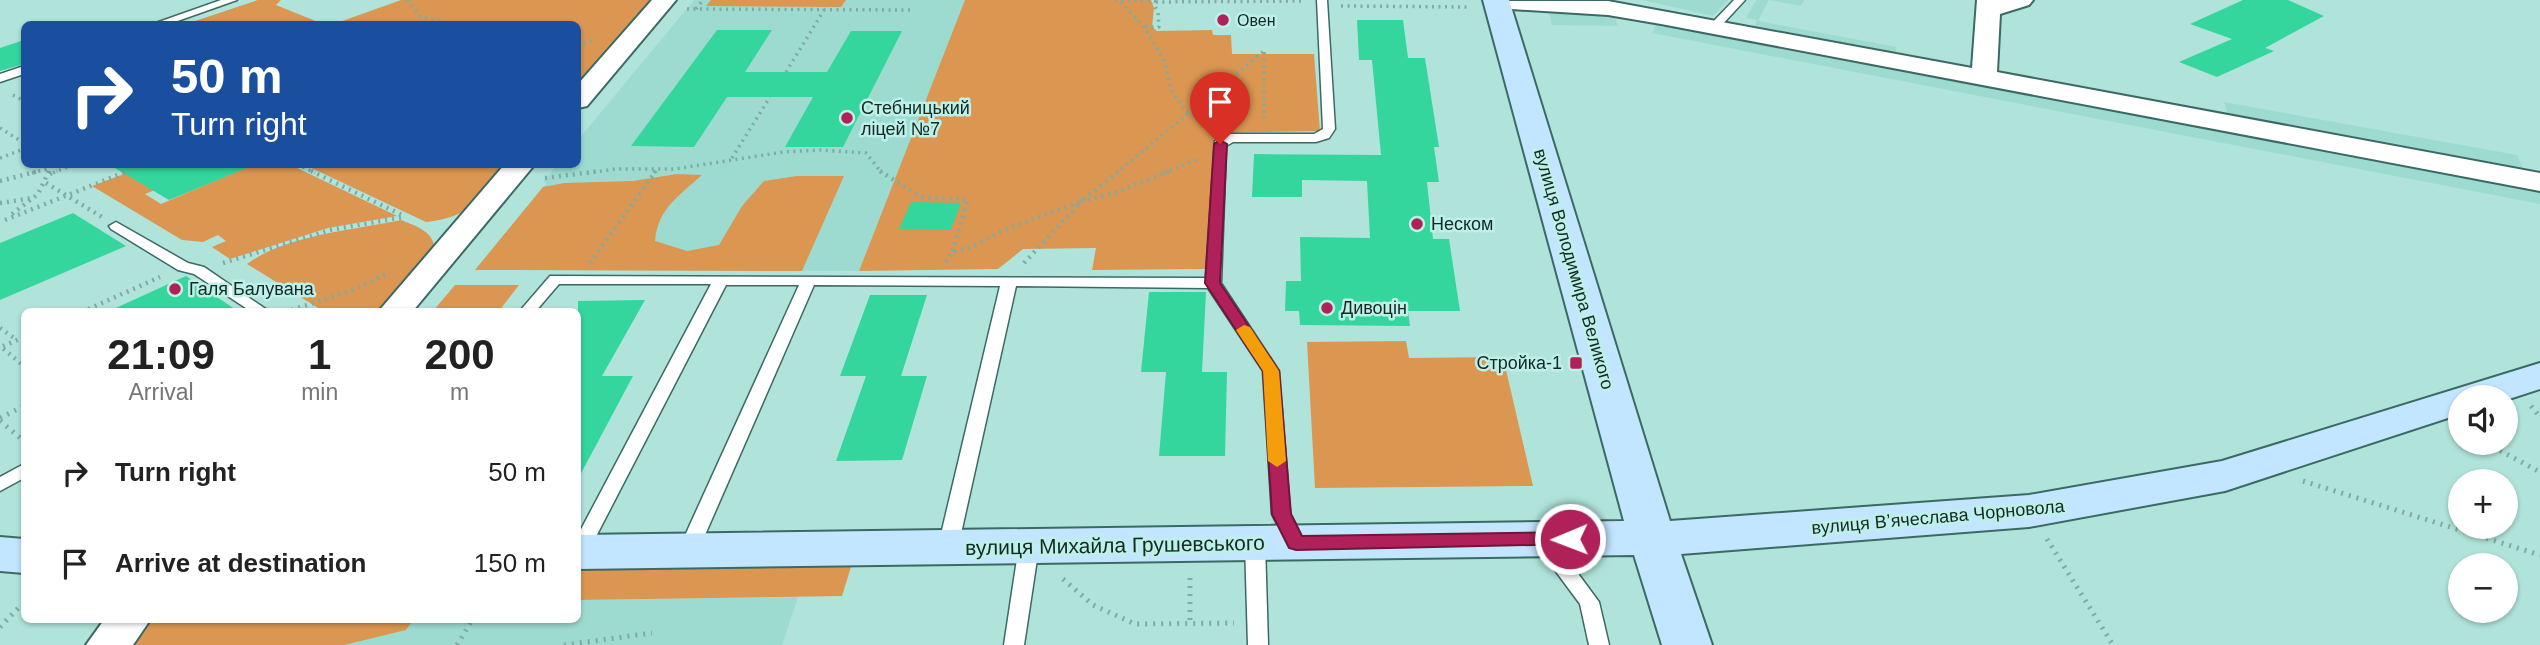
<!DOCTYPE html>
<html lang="en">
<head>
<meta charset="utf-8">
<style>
	:root { --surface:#fff; --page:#f6f6f6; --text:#222; --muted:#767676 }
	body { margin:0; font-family:Helvetica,sans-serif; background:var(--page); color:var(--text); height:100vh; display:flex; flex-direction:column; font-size:26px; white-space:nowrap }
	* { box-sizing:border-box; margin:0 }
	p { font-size:23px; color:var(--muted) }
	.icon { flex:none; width:38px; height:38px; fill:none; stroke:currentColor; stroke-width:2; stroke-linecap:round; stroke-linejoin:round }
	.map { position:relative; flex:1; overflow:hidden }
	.details { position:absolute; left:21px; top:308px; width:560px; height:315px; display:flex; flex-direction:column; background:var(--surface); border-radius:10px; box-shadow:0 2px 5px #0004 }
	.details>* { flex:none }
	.top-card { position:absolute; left:21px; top:21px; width:560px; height:147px; border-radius:10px; box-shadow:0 2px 5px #0004; background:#1a4fa0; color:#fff; overflow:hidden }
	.controls { position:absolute; left:2448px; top:385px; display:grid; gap:14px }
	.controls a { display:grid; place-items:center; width:70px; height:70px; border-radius:50%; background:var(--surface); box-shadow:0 2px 5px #0004; font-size:35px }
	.pin { position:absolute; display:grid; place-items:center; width:60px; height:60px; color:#fff; margin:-72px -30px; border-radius:50% 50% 50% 0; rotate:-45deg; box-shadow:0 0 7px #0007 }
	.pin .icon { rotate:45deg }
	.me { position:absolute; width:77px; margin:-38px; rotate:269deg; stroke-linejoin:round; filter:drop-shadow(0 0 5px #0008) }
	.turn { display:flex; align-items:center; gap:24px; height:147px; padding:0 35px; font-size:32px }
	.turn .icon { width:91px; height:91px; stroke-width:2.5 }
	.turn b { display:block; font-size:49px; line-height:60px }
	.eta { display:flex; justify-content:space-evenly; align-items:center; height:119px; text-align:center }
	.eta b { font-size:42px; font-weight:700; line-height:49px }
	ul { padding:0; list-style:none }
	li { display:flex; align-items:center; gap:21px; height:91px; padding:0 35px }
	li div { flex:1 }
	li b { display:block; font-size:26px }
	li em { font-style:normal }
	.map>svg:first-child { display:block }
	.built { fill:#9ddbd1 }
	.green { fill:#db9651 }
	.building { fill:#34d69d }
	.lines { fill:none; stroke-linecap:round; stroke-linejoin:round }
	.lane-casing { stroke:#3a6a63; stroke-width:3 }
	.street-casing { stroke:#3a6a63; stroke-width:4 }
	.secondary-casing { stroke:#3a6a63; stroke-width:4 }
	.path-far2 { stroke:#80aaa3; stroke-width:3.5; stroke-dasharray:2 4.5; stroke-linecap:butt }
	.path-far1 { stroke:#80aaa3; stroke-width:4.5; stroke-dasharray:2 5; stroke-linecap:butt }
	.path { stroke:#80aaa3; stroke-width:5; stroke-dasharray:2 6; stroke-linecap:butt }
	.lane { fill:#fff; fill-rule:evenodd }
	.street { fill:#fff; fill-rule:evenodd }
	.secondary { fill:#c2e6ff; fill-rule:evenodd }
	.route { fill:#af2158; stroke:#721539; stroke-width:2 }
	.slow { fill:#f59e0b }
	.poi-dot { fill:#af2158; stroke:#bdf1e8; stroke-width:2.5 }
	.labels { text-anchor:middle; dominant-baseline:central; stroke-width:5; stroke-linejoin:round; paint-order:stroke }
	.far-poi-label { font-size:16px; fill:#142825; stroke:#bdf1e8; text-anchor:start }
	.poi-label { font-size:18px; fill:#142825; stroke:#bdf1e8; text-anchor:start }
	.street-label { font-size:18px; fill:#142825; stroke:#bdf1e8 }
	.near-street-label { font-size:21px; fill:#142825; stroke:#bdf1e8 }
</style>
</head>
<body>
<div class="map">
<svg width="2540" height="645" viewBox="0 0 2540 645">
	<rect width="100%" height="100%" fill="#b0e4db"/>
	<g class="built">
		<path d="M694,0H1102L895,181L859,271L475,270L543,187L546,184L544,180L557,165L578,164V140Z"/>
		<path d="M1642,0H1728L1713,16Z"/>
		<path d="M1756,0H1804L1801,6L1769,0L1758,21L1897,47L1895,53L1754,27L1757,20L1746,18Z"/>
		<path d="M1549,13L1614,15L1618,26L1552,25Z"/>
		<path d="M1657,23L2540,191V204L1652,33Z"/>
		<path d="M2224,102L2517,155L2524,171L2228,115Z"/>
		<path d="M798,597L782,645H128L149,620H578V600Z"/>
	</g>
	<g class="green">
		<path d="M258,0H281L276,5L323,24H186Z"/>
		<path d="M401,0H655L578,89V24H334Z"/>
		<path d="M711,0H846L841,7L706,6Z"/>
		<path d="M965,0H1151L1154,8L1152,27L1157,31L1212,30L1213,35H1231L1232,54H1314L1320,131L1215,133L1206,269L1092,270L1096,248L1023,249L998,269L859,271Z"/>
		<path d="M148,165L192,175L145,194L161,204L240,170L230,165H291L397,216L328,228L230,259L212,247L226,241L218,235L203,242L182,240L92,186Z"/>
		<path d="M305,165H512C485,195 470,218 426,222Z"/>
		<path d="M677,174L702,175C679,196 658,208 655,241L687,251L719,245L742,206L764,181L797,176H844L802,271L475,270L543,187L565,183L633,181Z"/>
		<path d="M401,220C418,227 436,232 435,254L385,311H323L247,264C286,235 354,230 401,220Z"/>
		<path d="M455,285H519L499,311H433Z"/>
		<path d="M1406,341L1409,358L1503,357L1533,486L1315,488L1307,342Z"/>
		<path d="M854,557L842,596L578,600V562Z"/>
		<path d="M149,620H413L406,630L344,645H128Z"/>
	</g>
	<g class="building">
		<path d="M2243,0H2288L2324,16L2265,48L2274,51L2217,77L2179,62L2232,39L2190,24Z"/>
		<path d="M1357,20H1403L1408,58H1425L1439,147H1434L1439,182H1427L1433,239H1449L1460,311H1408L1410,326L1300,325L1299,311H1285L1286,281H1301L1300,237L1370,238L1367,181L1302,180V197H1252L1254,154L1381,155L1372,60H1359Z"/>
		<path d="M717,30H772L745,72H827L851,31H902L843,147H785L813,97H727L694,147L631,146Z"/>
		<path d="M24,40V64L0,71V48Z"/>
		<path d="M108,164H254V165L169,200Z"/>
		<path d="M911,202L961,203L951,230L899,229Z"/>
		<path d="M73,213L126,246L0,300V243Z"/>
		<path d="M186,276L239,312H107Z"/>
		<path d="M1149,292H1206L1202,372H1227L1225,456H1159L1166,372H1141Z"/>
		<path d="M870,295H927L901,376H927L902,460L836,461L866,376H840Z"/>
		<path d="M645,300L602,376H633L578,479V301Z"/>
	</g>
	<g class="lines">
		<g class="lane-casing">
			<g id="lane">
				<path d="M221,0H237L169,24H153Z"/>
				<path d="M1317,0H1327L1335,129L1329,138L1316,142H1233L1226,146L1221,283L1279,371L1290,514L1306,543L1303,548L1296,550L1289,548L1272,514L1263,371L1208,288L1016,286L958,547L955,552L948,554L941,552L938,547L1000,286L814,285L698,551L695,556L688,558L681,556L678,551L799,285H726L588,552L585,557L578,559V535L711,284H559L535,312H519L550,276L1206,278L1215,141L1230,134H1314L1323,129Z"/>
				<path d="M1734,0H1745L1719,28H1711V24Z"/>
				<path d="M24,66V74L0,82V74Z"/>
				<path d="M116,222L188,263L204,267L270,312H252L194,274L178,270L111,229L109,226Z"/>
				<path d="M24,464V478L0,491V477Z"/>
				<path d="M1544,535L1551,537L1599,602L1609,645H1589L1580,604L1534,542L1537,537Z"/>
				<path d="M1255,536L1262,538L1265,543L1268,645H1248L1245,543L1248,538Z"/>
				<path d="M1029,539L1036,541L1039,546L1024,645H1004L1019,546L1022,541Z"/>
			</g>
		</g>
		<g class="street-casing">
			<g id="street">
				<path d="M652,0H676L587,106L578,108V84Z"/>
				<path d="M1977,0H2033L2029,5L2000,14L1997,72L2540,173V191L1661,24L1608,15L1496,8L1488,6L1484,1H1608L1972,68Z"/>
				<path d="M505,164H535L412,312H378Z"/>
				<path d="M104,620H150L133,645H86Z"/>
			</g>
		</g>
		<g class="secondary-casing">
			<g id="secondary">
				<path d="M1483,0H1509L1670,521L2029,495L2222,461L2540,363V389L2506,400V397H2460V414L2225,491L2029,527L1681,554L1712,645H1662L1634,555L578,569V535L1624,521Z"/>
				<path d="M0,537L24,539V573L0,571Z"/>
			</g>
		</g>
		<g class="path-far2">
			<path d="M407,0L421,17L455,24"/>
			<path d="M1115,0L1156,1"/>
			<path d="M1121,2L1144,27L1164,60L1171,90L1187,112L1210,129"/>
			<path d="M1156,2L1302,1"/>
			<path d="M1341,6L1469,7"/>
			<path d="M687,9L912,10"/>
			<path d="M696,9L703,0"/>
			<path d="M1145,27H1159L1158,12L1153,3"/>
			<path d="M578,47L596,39"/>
			<path d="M1264,52V120"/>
			<path d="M786,72L824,10"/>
			<path d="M13,95L24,101"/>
			<path d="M0,128L24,143"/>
			<path d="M0,158L24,149"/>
			<path d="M732,158L770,97"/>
			<path d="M297,164L315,173"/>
			<path d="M32,173L50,168"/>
			<path d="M49,173L50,164"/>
			<path d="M53,173L74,164"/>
			<path d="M123,173L145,164"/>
			<path d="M587,173L615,169H675L783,152L820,150L866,153L882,173"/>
			<path d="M654,173L657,169"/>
			<path d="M1116,173L1264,51"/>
			<path d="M1164,173L1200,158"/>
		</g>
		<g class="path-far1">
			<path d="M311,171L404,216"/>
			<path d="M880,171L921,197L968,200L952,252"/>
			<path d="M50,174L57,171"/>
			<path d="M545,178L600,171"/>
			<path d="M0,181L39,171"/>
			<path d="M46,183L102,217"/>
			<path d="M0,203L33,198"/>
			<path d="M12,214L38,194L49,171"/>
			<path d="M5,220L128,171"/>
			<path d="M946,262L952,252L971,247L1004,230L1082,201L1119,171"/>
			<path d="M223,263L330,230L404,217"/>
			<path d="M590,263L656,171"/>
			<path d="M1024,263L1082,201L1115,193L1169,171"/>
			<path d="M82,312L160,277"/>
			<path d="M285,312L348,292L390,272"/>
			<path d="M0,328L17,340"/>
			<path d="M24,337L1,347L24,366"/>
		</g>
		<g class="path">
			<path d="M2531,406L2540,417"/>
			<path d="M0,418L24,406"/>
			<path d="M0,421L24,441"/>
			<path d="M2486,443L2540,472"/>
			<path d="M2303,481L2540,555"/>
			<path d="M2047,539L2113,645"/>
			<path d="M1190,578V624"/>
			<path d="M1063,579L1093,605L1135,624L1234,623"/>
			<path d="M0,627L24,602"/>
			<path d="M457,645L472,620"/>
			<path d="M564,645L652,633"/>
		</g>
		<use href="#lane" class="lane"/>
		<use href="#street" class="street"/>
		<use href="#secondary" class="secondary"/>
	</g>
	<path class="route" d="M1220,140L1227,144L1220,283L1279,371L1291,514L1302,536L1570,532L1577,534L1580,539L1577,544L1296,550L1289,548L1272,514L1263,371L1205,283L1214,144Z"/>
	<path class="slow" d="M1244,325L1250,327L1279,371L1286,461L1277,467L1268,461L1263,371L1236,330Z"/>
	<g class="poi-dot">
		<circle cx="1223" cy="20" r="7"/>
		<circle cx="847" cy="118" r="7"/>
		<circle cx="1417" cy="224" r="7"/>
		<circle cx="175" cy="289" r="7"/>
		<circle cx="1327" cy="308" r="7"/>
		<rect x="1569" y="356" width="14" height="14" rx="3.5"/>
	</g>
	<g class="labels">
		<g class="far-poi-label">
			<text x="1237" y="20">Овен</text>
		</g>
		<g class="poi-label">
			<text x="861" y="108">Стебницький<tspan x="861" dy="21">ліцей №7</tspan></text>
			<text x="1431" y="224">Неском</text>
			<text x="189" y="289">Галя Балувана</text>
			<text x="1341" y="308">Дивоцін</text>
			<text x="1562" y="363" text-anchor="end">Стройка-1</text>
		</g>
		<g class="street-label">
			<text transform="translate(1574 269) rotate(74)">вулиця Володимира Великого</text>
			<text transform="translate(1938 517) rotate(-5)">вулиця Вʼячеслава Чорновола</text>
		</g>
		<g class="near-street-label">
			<text transform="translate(1115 545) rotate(-1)">вулиця Михайла Грушевського</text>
		</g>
	</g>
</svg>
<div class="controls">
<a><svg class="icon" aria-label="sound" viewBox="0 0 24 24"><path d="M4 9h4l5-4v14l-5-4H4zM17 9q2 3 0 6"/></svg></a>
<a>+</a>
<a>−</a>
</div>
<div class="pin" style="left:1220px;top:144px;background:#d93025"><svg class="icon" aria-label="arrive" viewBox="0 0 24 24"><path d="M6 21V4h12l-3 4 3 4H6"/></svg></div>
<svg class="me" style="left:1570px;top:539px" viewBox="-20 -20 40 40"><circle r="17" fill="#af2158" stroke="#fff" stroke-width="3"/><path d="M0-11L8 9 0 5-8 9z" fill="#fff"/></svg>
<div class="top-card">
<div class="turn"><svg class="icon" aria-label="right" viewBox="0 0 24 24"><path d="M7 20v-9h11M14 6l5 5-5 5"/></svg><div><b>50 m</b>Turn right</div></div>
</div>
<section class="details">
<div class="eta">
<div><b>21:09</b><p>Arrival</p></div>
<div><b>1</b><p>min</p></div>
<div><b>200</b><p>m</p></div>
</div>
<ul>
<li><svg class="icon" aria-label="right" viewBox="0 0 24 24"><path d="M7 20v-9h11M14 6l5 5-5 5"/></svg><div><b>Turn right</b></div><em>50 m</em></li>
<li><svg class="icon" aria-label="arrive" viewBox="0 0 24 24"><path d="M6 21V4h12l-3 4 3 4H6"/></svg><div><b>Arrive at destination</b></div><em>150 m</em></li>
</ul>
</section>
</div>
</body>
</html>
